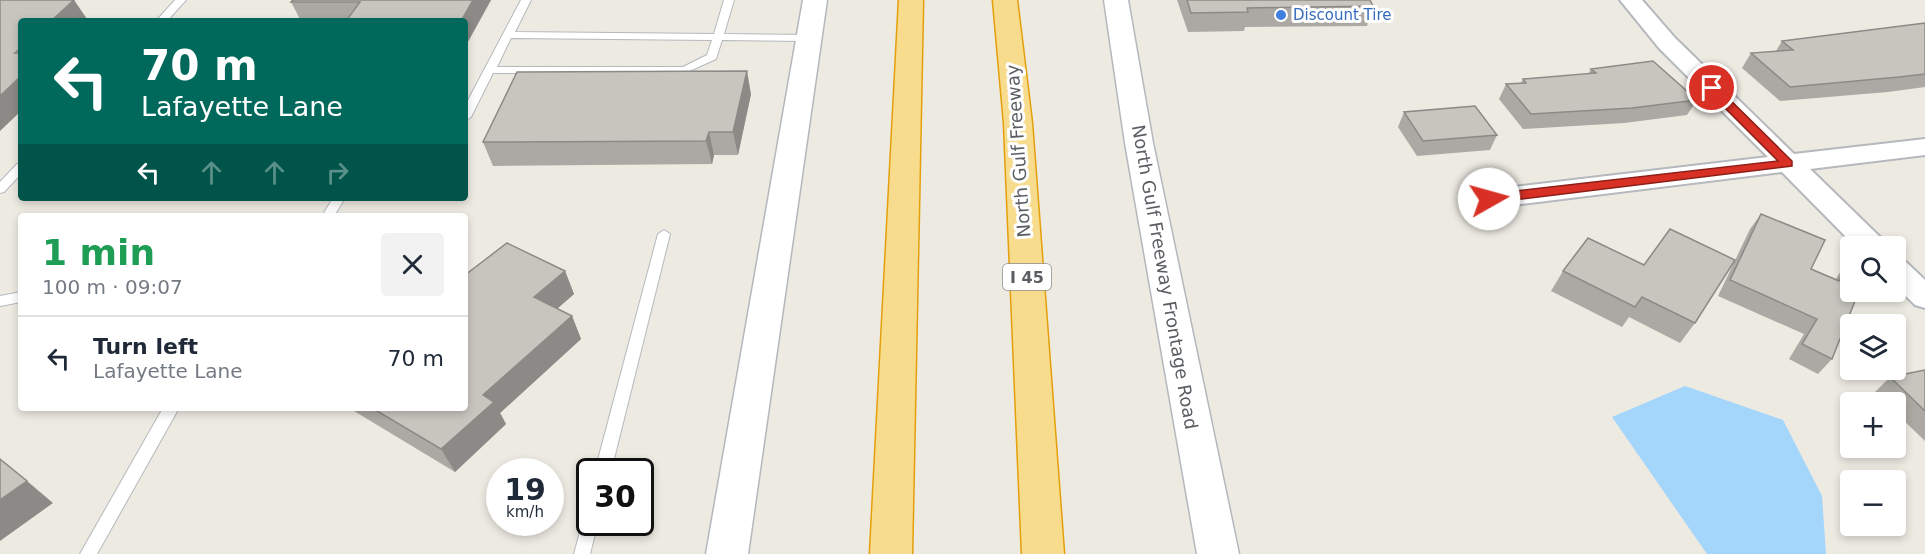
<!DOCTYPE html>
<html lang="en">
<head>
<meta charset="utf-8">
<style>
	:root { --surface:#fff; --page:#f2f2f3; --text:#1f2937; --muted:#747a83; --line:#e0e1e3 }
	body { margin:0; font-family:"DejaVu Sans",sans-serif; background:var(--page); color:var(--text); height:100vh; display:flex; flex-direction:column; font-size:22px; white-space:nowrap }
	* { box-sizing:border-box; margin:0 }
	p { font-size:20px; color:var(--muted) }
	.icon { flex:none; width:33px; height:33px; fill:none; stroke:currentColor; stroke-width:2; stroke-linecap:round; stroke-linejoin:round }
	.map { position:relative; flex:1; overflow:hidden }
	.side { position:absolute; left:18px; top:213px; width:450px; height:198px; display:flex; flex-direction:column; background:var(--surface); border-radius:6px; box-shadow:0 3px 9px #0003 }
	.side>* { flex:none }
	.guide { position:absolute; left:18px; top:18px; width:450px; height:183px; border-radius:6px; box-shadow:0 3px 9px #0003; background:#00695c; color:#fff; overflow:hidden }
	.tools { position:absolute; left:1840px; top:236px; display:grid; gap:12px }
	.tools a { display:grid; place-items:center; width:66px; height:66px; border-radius:6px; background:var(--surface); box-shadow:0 3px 9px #0003; font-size:30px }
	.speed { position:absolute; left:486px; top:458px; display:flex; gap:12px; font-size:30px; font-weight:700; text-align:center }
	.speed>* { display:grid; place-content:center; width:78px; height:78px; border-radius:50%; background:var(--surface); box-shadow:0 3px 9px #0003; line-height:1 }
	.speed small { font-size:15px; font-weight:400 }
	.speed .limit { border:3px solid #111; border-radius:9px; background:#fff; color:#111 }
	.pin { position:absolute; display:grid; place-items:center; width:51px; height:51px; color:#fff; margin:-26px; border:3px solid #fff; border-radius:50%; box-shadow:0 2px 6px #0007 }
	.me { position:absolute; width:66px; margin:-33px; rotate:83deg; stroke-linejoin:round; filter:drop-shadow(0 0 4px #0008) }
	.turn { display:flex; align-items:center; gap:21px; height:126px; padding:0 24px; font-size:27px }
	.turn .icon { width:78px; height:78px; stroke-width:2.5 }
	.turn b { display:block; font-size:42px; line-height:51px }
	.lanes { display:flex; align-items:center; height:57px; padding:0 24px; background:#0003; justify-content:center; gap:30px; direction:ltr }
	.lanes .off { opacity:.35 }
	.round { display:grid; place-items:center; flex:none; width:63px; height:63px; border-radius:6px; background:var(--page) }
	.overview { display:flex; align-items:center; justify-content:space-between; height:102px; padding:0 24px }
	h1 { font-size:36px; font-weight:700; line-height:45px; color:#1e9e55 }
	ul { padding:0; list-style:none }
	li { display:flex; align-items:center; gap:18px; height:84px; padding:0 24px; border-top:2px solid var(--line) }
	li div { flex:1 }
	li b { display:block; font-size:22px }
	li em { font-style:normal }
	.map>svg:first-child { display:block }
	.water { fill:#a4d5fb }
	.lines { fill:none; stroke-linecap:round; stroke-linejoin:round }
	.service-casing { stroke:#b5b8bc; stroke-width:2 }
	.minor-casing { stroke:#b5b8bc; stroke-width:4 }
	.secondary-casing { stroke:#b4b7bc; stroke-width:3 }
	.motorway-casing { stroke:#e49f0a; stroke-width:3 }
	.service { fill:#fff; fill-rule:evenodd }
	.minor { fill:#fff; fill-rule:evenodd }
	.secondary { fill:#fff; fill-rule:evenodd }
	.motorway { fill:#f8dc8e; fill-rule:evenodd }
	.wall { fill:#aca9a4 }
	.shaded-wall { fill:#8c8a86 }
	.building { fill:#c8c5bf; stroke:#8c8a86; stroke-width:1.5 }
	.route { fill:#d93025; stroke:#8d1f18; stroke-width:1.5 }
	.shop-dot { fill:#3f7fe0; stroke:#fff; stroke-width:2 }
	.labels { text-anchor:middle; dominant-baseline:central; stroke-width:6; stroke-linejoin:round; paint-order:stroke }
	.far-shop-label { font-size:15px; fill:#366cbe; stroke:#fff; text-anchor:start }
	.shield { fill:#fff; stroke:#8c8e91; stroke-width:1.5 }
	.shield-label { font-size:16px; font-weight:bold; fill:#5a5e62 }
	.street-label { font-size:18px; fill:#5a5e62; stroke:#fff }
</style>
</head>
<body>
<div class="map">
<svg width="1925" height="554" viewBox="0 0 1925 554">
	<rect width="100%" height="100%" fill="#edeae2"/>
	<path class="water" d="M1685,386L1783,420L1822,496L1826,554H1707L1612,417Z"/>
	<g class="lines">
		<g class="service-casing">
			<g id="service">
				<path d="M175,0H186L167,21H156Z"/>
				<path d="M521,0H531L515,32L714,34L724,0H734L724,34L809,35L814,38L809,41L722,40L716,59L685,73H493L471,117L465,121V106ZM511,38L712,40L707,55L683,67H497Z"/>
				<path d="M21,163V174L4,192L0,193V182L17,164Z"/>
				<path d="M333,198H345L334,216H322Z"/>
				<path d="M664,230L670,234L611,471H595L658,234Z"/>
				<path d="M21,292V302L0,306V296Z"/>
				<path d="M163,408H179L97,554H80Z"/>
				<path d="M590,515V522H598L590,554H574L584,517Z"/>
			</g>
		</g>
		<g class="minor-casing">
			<g id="minor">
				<path d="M1620,0H1642L1675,38L1794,154L1925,139V155L1810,169L1882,239L1886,246H1855L1782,172L1489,208L1480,205L1476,199L1480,193L1489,190L1768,157L1659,48Z"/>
				<path d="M1896,259L1906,262L1925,280V308L1915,305L1896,286Z"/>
			</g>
		</g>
		<g class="secondary-casing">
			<g id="secondary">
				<path d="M803,0H827L748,554H706Z"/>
				<path d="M1104,0H1128L1153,143L1239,554H1197L1125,143Z"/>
			</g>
		</g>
		<g class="motorway-casing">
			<g id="motorway">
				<path d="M899,0H923L912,554H870Z"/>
				<path d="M993,0H1017L1032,123L1064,554H1022L1004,123Z"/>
			</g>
		</g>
		<use href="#service" class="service"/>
		<use href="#minor" class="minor"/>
		<use href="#secondary" class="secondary"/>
		<use href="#motorway" class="motorway"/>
	</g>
	<g class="wall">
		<path d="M293,0H491L465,47V21H301L291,2Z"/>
		<path d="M1177,0H1370L1373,6L1367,26L1245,27L1244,31L1188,32Z"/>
		<path d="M1925,23V87L1888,92L1780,101L1742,68L1751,53L1776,51L1782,41Z"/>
		<path d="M1591,69L1697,100L1687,115L1624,123L1523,129L1499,99L1506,84L1521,83L1523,79L1588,74Z"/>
		<path d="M751,94L738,155H714L712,164L493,166L483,142Z"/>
		<path d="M1404,112L1497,135L1490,150L1417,156L1398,127Z"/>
		<path d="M1761,214L1811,269L1836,279L1842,269L1851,258V291L1832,359L1818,374L1789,359L1804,334L1718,296L1750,229Z"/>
		<path d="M1644,265L1695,323L1680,343L1629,317L1622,327L1551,291L1563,271Z"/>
		<path d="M565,271L574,294L557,309L572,316L581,339L500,413L506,424L455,472L349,408H465Z"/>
		<path d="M1925,370V441L1896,413V402H1885L1875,392L1890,377Z"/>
	</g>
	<g class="shaded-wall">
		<path d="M74,0L87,19L86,21H51Z"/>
		<path d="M473,0H491L465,47V21H461Z"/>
		<path d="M747,71L751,94L738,155L733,132Z"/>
		<path d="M21,76V111L0,131V96Z"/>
		<path d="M709,132L714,155L712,164L706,141Z"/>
		<path d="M565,271L574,294L544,320L534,297Z"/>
		<path d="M572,316L581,339L500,413L506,424L455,472L441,449L483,395Z"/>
		<path d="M27,481L53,503L0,541V500Z"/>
	</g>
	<g class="building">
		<path d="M0,0H74L51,21H21V48L15,53H21V76L0,96Z"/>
		<path d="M293,0H473L461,21H346L360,2H291Z"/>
		<path d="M1187,0H1370L1373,6L1247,8L1248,12L1191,13Z"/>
		<path d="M1925,23V74L1899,77L1790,87L1751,53L1793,50L1782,41Z"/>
		<path d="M1653,61L1697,100L1632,108L1531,114L1506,84L1526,83L1523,79L1596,73L1591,69Z"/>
		<path d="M747,71L733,132H709L706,141L483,142L517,72Z"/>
		<path d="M1475,106L1497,135L1423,141L1404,112Z"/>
		<path d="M1761,214L1825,240L1811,269L1839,281L1851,261V291H1859L1832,359L1802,344L1817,319L1730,280Z"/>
		<path d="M1670,229L1735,260L1695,323L1642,297L1635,307L1563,271L1588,238L1644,265Z"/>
		<path d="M507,243L565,271L534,297L572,316L483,395L494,402L441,449L372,408H465V275Z"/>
		<path d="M1925,370V411L1890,377Z"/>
		<path d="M0,459L27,481L0,500Z"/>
	</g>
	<path class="route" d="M1712,85L1716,86L1792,161V166L1489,203L1483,199L1489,194L1778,161L1708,91L1707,88Z"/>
	<circle class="shop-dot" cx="1281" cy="15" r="6"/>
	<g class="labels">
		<g class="far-shop-label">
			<text x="1293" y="15">Discount Tire</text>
		</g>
		<rect class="shield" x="1003" y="264" width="48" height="26" rx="4.5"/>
		<g class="shield-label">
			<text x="1027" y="277">I 45</text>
		</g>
		<g class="street-label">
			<text transform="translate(1018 151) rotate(-94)">North Gulf Freeway</text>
			<text transform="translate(1165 277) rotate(80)">North Gulf Freeway Frontage Road</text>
		</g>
	</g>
</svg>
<div class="tools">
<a><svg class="icon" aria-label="search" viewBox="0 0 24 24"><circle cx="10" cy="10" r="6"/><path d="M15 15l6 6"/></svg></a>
<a><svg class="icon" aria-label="layers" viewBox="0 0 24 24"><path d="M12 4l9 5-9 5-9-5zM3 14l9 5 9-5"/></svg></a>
<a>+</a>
<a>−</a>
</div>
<div class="speed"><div>19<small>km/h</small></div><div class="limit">30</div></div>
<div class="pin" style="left:1712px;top:88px;background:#d93025"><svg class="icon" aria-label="arrive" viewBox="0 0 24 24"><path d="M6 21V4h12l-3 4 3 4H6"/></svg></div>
<svg class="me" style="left:1489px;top:199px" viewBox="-20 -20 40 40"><circle r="19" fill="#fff"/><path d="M0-13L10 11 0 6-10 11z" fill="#d93025"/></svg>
<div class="guide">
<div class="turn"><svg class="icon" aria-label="left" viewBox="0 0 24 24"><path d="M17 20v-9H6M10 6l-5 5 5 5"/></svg><div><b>70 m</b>Lafayette Lane</div></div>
<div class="lanes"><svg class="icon" aria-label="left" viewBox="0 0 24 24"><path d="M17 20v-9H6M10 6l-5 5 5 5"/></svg><svg class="icon off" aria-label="ahead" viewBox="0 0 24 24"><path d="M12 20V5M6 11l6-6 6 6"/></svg><svg class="icon off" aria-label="ahead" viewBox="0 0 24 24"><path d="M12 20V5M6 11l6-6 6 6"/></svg><svg class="icon off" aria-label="right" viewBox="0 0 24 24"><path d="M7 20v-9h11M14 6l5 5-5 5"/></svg></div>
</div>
<section class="side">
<div class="overview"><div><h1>1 min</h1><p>100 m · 09:07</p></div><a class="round"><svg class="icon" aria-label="close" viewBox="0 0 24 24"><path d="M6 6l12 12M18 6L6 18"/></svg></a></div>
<ul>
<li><svg class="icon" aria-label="left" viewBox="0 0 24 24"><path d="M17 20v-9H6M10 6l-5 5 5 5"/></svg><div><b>Turn left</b><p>Lafayette Lane</p></div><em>70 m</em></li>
</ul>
</section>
</div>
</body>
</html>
